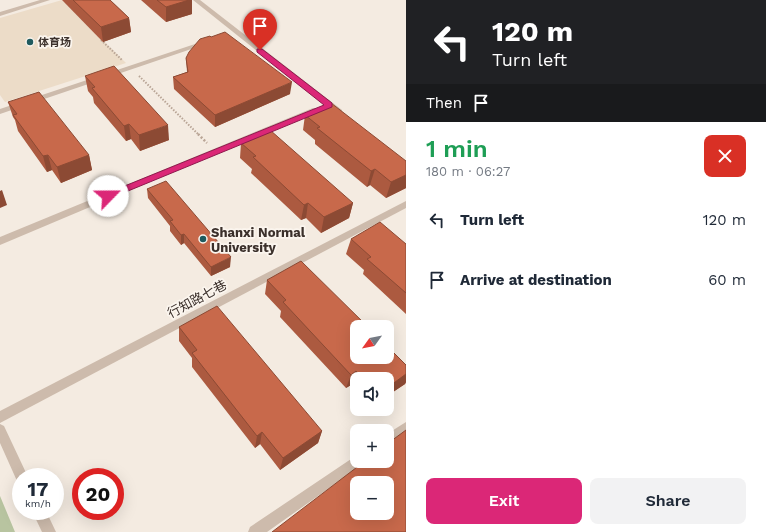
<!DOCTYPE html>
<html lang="en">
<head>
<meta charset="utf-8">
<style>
	:root { --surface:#fff; --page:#f2f2f3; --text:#1f2937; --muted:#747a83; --accent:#db2777 }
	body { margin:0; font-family:"Work Sans","Noto Sans SC",sans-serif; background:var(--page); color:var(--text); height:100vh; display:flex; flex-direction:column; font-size:15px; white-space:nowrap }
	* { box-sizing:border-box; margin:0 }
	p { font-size:13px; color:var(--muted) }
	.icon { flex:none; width:22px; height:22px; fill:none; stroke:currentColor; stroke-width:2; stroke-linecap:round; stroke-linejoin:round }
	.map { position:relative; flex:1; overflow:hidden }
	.details { display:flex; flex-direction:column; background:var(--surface); width:360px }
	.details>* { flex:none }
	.banner { background:#202124; color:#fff; overflow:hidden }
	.needle { width:26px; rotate:237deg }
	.fabs { position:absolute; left:350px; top:320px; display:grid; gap:8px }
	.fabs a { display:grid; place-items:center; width:44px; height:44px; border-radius:8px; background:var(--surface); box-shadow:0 4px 16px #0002; font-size:20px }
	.speed { position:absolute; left:12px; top:468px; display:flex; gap:8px; font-size:20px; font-weight:700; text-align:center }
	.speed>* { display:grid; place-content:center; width:52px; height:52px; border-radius:50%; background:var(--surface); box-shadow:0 4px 16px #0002; line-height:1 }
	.speed small { font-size:10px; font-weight:400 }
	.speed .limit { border:6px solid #d22; background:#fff; color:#111 }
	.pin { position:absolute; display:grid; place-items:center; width:34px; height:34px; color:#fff; margin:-41px -17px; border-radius:50% 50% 50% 0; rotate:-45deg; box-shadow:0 0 4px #0007 }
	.pin .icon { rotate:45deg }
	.me { position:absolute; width:44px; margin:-22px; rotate:67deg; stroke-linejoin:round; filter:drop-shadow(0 0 3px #0008) }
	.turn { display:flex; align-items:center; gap:14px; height:84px; padding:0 20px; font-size:18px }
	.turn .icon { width:52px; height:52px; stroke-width:2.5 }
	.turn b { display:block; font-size:28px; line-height:34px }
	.then { display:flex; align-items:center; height:38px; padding:0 20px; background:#0003; gap:8px; font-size:15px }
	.round { display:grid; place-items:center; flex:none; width:42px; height:42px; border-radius:8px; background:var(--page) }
	.summary { display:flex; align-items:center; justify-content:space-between; height:68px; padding:0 20px }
	h1 { font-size:24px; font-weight:600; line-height:30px; color:#1e9e55 }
	.button { display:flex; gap:8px; margin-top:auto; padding:8px 20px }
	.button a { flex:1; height:46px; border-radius:8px; background:var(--accent); color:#fff; font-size:16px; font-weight:600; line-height:46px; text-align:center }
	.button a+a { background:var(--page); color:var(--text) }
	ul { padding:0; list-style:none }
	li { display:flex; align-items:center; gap:12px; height:60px; padding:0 20px }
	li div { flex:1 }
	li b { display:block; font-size:15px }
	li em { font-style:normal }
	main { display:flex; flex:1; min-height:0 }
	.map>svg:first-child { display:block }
	.green { fill:#b8c4a0 }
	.plaza { fill:#ecdcc8 }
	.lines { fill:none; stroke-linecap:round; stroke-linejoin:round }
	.path-far1 { stroke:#b9a596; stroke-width:2; stroke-dasharray:1.5 1.5; stroke-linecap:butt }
	.path { stroke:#b9a596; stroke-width:2.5; stroke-dasharray:2 2; stroke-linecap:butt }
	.service { fill:#cdbbac; fill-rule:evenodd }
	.wall { fill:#ac5a40 }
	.shaded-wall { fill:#8c4a34 }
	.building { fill:#c8694b; stroke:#8c4a34; fill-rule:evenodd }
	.route { fill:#db2777; stroke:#8e194d }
	.poi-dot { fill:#1f5a5e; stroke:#fbf5ee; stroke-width:1.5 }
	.labels { text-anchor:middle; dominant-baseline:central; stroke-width:3.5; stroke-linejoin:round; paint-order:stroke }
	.far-poi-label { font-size:11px; font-weight:bold; fill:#3b302b; stroke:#fbf5ee; text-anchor:start }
	.poi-label { font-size:13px; font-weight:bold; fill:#3b302b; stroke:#fbf5ee; text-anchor:start }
	.street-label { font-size:13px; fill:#3b302b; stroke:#fbf5ee }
</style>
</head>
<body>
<main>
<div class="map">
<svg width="406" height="532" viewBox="0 0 406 532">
	<rect width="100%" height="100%" fill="#f4ebe1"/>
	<path class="green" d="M0,496L15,532H0Z"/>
	<path class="plaza" d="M62,0L126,63L5,102L0,95V18Z"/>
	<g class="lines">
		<g class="path-far1">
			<path d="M101,40L122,60"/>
			<path d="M139,76L199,135"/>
		</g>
		<path class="path" d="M198,134L207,143"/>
		<g class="service">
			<path d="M40,0H50L0,16V12Z"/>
			<path d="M193,0H200L342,110V114H336Z"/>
			<path d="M207,40L210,42L209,43L0,114V109Z"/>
			<path d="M313,108H316L320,110L0,245V237Z"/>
			<path d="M406,201V208L0,423V411Z"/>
			<path d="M406,422V435L387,447V434Z"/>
			<path d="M0,424L4,426L28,477H21V483L17,481L0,443Z"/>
			<path d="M357,455V461H364L362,465L267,532H248L250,527Z"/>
			<path d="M32,511H46L56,532H42Z"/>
		</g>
	</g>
	<g class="wall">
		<path d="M62,0H110L129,18L131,32L103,42Z"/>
		<path d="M141,0H192V14L166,22Z"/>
		<path d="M211,37L290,94L215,127L174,89L173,77L187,72L186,58Z"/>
		<path d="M85,76L169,140L140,151L131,139L126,141L94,103L93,97L88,91Z"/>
		<path d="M8,102L89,155L92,170L61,183L52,170L47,172L18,131L15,120L13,117Z"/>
		<path d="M305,115L406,161V188L386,198L370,185L367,187L315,144V140L303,130Z"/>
		<path d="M241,143L353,203L349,218L321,233L306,218L301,220L251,173L252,169L240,158Z"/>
		<path d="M147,189L230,267L211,276L184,243L181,245L170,231V226L148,198Z"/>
		<path d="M351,239L406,244V314L363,274L364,270L346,254Z"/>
		<path d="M267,280L406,365V382L405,384L387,396V379H357V391L351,385L346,388L280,317L281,311L265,294Z"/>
		<path d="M179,327L322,431L318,443L280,470L260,444L255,448L192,367V358L179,341Z"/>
	</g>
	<g class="shaded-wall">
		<path d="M189,0H192V14L166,22V7Z"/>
		<path d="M129,18L131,32L103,42L101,27Z"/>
		<path d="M292,82L290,94L215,127V115Z"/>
		<path d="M129,124L131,139L126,141L124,126Z"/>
		<path d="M168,125L169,140L140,151L139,135Z"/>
		<path d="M48,155L52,170L47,172L43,156Z"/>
		<path d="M89,155L92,170L61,183L57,167Z"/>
		<path d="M375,169L370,185L367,187L371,171Z"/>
		<path d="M406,175V188L386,198L391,182Z"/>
		<path d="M2,190L7,205L0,208V191Z"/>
		<path d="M308,203L306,218L301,220L304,205Z"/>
		<path d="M353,203L349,218L321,233L324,217Z"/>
		<path d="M184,234V243L181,245V235Z"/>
		<path d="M231,257L230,267L211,276V267Z"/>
		<path d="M356,371L351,385L346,388L351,375Z"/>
		<path d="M406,374V382L405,384L387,396V388Z"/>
		<path d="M322,431L318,443L280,470L283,458Z"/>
		<path d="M262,432L260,444L255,448L257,436Z"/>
	</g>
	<g class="building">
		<path d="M73,0H110L129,18L101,27Z"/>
		<path d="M157,0H189L166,7Z"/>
		<path d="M225,32L292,82L215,115L173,77L188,72L186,58L189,52L200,39L210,36L211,37Z"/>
		<path d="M114,66L168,125L139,135L129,124L124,126L92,88L95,87L85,76Z"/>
		<path d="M39,92L89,155L57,167L48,155L43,156L13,115L17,114L8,102Z"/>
		<path d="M331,103L406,161V175L391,182L375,169L371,171L317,128L320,127L305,115Z"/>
		<path d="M270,130L353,203L324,217L308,203L304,205L253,157L256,156L241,143Z"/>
		<path d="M166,181L231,257L211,267L184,234L181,235L170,221L173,220L147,189Z"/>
		<path d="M380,222L406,244V293L367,259L371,257L351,239Z"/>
		<path d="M301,261L368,327H357V357H387V346L406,365V374L387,388V379H364L356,371L351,375L283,302L286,300L267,280Z"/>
		<path d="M217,306L322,431L283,458L262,432L257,436L192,353L197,350L179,327Z"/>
		<path d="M406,430V532H272L365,461H387V444ZM357,483H387V513H357Z"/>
	</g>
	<path class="route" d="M257,49H262L332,103V107L111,198H105L104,196L105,194L324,105L257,52Z"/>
	<g class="poi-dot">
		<circle cx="30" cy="42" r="4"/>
		<circle cx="203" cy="239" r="4"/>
	</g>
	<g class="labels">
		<g class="far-poi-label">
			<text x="38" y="42">体育场</text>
		</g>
		<g class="poi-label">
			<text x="211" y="232">Shanxi Normal<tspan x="211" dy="15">University</tspan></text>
		</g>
		<g class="street-label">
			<text transform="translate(197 299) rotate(-28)">行知路七巷</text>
		</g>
	</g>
</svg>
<div class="fabs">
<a><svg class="needle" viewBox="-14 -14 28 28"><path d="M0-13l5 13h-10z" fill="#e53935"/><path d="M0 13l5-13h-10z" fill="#747a83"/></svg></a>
<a><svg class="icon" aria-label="sound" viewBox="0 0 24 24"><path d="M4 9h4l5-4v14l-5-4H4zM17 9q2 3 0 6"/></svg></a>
<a>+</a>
<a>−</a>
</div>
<div class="speed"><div>17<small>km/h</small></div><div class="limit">20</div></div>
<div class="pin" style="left:260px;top:50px;background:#d93025"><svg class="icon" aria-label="arrive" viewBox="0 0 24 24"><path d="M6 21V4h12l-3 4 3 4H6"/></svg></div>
<svg class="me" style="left:108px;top:196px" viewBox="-20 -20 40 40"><circle r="19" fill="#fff"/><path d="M0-13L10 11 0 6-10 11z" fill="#db2777"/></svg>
</div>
<section class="details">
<div class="banner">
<div class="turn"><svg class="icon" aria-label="left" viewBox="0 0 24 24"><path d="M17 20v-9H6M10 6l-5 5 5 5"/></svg><div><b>120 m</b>Turn left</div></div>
<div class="then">Then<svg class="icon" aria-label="arrive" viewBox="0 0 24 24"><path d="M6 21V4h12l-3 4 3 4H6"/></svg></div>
</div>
<div class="summary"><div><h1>1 min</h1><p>180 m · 06:27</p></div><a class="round" style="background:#d93025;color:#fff"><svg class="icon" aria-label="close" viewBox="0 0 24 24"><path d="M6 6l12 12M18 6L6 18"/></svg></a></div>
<ul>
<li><svg class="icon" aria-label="left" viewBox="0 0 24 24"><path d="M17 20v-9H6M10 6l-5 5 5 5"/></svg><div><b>Turn left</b></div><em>120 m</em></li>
<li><svg class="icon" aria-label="arrive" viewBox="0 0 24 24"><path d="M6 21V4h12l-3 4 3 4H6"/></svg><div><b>Arrive at destination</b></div><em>60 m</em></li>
</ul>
<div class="button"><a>Exit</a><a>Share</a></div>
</section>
</main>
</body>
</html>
